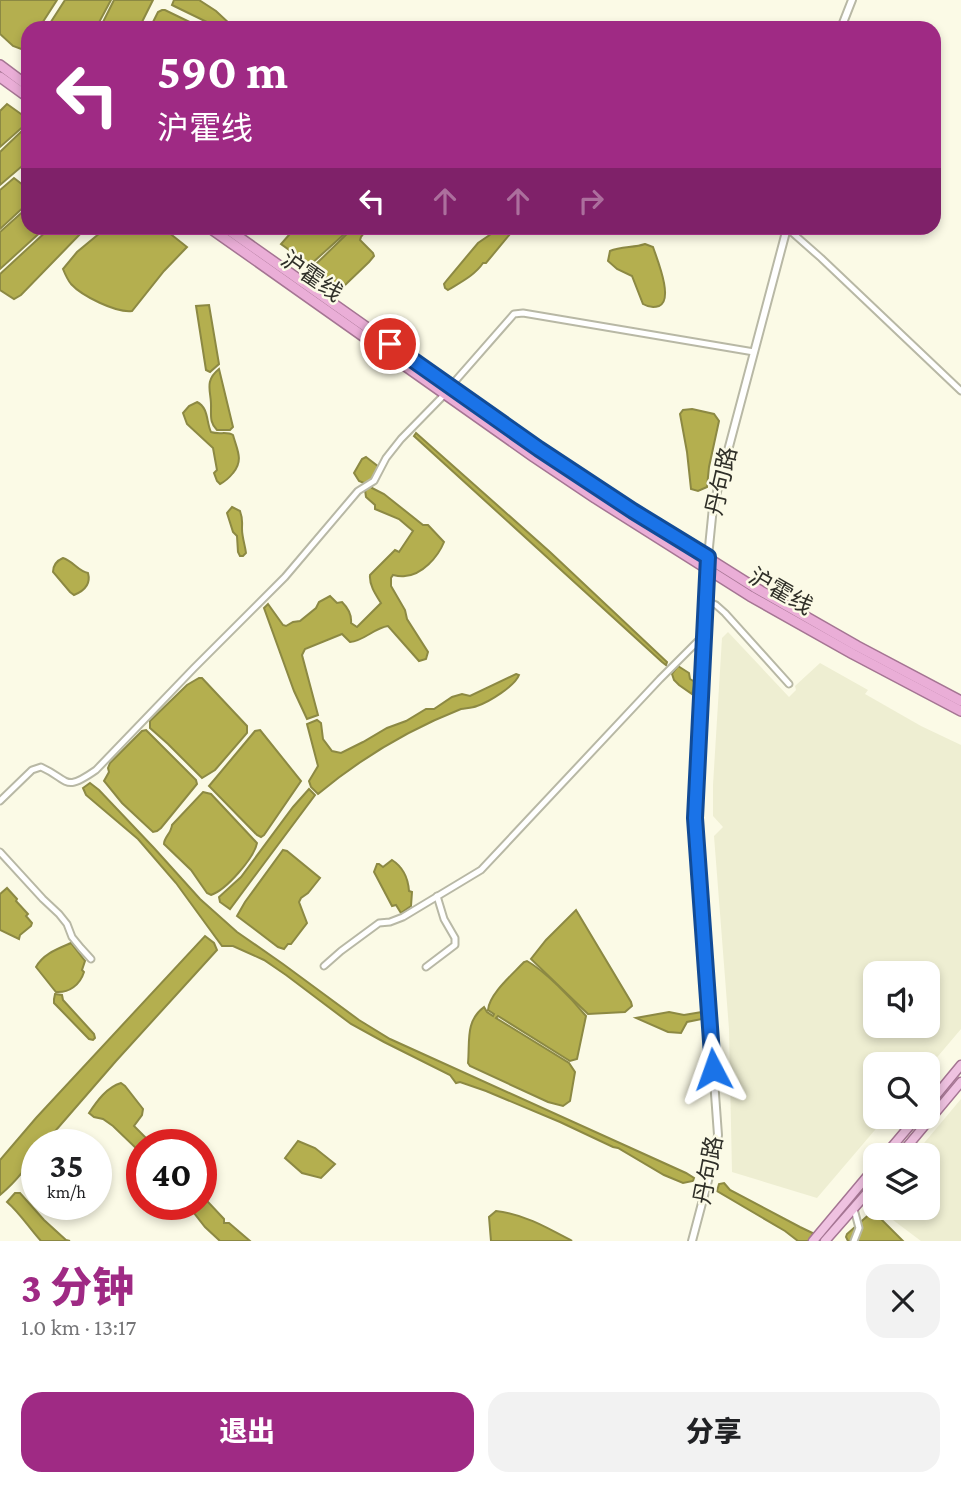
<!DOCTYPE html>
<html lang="zh">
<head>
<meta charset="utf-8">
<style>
	:root { --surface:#fff; --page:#f2f2f2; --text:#202124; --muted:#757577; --accent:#9f2a84 }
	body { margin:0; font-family:"Crimson Pro","Noto Sans SC",serif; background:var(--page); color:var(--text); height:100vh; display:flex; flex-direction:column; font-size:26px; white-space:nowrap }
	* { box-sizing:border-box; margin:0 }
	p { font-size:23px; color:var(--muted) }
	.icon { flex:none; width:38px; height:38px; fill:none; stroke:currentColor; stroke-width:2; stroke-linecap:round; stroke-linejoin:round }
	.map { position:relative; height:1241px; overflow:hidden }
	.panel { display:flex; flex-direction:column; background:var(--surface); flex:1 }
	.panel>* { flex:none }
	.hud { position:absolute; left:21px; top:21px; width:920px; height:214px; border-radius:21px; box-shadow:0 4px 10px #0003; background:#9f2a84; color:#fff; overflow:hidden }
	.buttons { position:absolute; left:863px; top:961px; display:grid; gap:14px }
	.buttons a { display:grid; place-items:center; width:77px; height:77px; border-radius:14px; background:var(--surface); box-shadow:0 4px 10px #0003; font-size:35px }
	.speed { position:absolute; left:21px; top:1129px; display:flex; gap:14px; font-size:35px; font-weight:700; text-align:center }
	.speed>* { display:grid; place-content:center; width:91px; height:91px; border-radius:50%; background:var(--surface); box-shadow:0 4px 10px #0003; line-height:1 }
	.speed small { font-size:18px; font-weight:400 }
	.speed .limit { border:10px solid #d22; background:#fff; color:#111 }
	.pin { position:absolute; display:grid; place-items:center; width:60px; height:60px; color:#fff; margin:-30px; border:4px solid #fff; border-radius:50%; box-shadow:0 2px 7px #0007 }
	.me { position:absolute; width:77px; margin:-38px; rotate:356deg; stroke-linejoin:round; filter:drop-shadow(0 0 5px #0008) }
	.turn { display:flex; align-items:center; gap:24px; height:147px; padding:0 21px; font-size:32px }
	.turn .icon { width:91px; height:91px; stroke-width:2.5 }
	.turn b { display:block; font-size:49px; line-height:60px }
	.lanes { display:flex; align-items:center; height:66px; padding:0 21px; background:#0003; justify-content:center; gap:35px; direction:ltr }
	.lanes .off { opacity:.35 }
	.round { display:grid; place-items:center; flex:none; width:74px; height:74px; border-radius:21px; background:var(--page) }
	.head { display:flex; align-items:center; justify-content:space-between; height:119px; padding:0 21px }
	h1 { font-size:42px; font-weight:800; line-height:52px; color:var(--accent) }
	.primary-button { display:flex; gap:14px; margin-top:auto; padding:14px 21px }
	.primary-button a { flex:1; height:80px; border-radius:21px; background:var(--accent); color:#fff; font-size:28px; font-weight:800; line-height:80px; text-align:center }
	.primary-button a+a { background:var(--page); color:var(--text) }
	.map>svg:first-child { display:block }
	.built { fill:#eeeed2; fill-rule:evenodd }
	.water { fill:#b4af4f; stroke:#8c8943; stroke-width:2 }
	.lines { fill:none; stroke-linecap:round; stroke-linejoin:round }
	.minor-casing { stroke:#b8b8a5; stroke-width:9 }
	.tertiary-casing { stroke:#b8b8a5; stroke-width:10 }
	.primary-casing { stroke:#a57593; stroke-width:11 }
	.trunk-casing { stroke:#a57593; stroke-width:12 }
	.minor { stroke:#fff; stroke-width:5 }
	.tertiary { stroke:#fff; stroke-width:6 }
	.primary { stroke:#efc2e1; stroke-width:8 }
	.trunk { stroke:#eaaed7; stroke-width:9 }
	.route-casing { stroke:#114b97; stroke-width:18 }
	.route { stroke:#1a73e8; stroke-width:12 }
	.labels { text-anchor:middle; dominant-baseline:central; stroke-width:5; stroke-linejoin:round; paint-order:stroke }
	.street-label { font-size:23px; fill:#2f2f28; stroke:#fbfae6 }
</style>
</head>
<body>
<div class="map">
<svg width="961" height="1241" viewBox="0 0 961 1241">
	<rect width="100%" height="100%" fill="#fbfae6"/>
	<g class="built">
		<path d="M728,632L789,697L796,690L795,686L820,663L868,690L865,694L921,726L961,745V1029L928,1068V1064H875V1116L886,1117L817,1198L732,1172L729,1029L714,836L723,827L713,816V785L722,638ZM875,973H928V1026H875Z"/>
		<path d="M961,1099V1241H921L877,1208H928V1155H914Z"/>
	</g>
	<g class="water">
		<path d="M0,0H57L39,28H28V44L24,50L13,46L0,34Z"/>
		<path d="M65,0H111L96,28H47Z"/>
		<path d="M114,0H153L139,28H100Z"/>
		<path d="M174,0H199L216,11L231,25L232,28H219L174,6L172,5Z"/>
		<path d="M162,10H165L202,28H150L158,12Z"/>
		<path d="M7,104L28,119L26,124L0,147V111Z"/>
		<path d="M28,125V152L26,154L28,161L0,185V152Z"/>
		<path d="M14,178L28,189V203L0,229V190Z"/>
		<path d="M28,207V228H45L0,269V232Z"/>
		<path d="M50,228H86L21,295L14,299L0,290V274Z"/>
		<path d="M106,228H163L187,247L164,271L132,311C116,313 82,296 71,284C67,279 65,274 63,269L77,252Z"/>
		<path d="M295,228H351L310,265L281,244Z"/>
		<path d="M353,228H368L361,237L360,240L373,253L374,256L369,262L341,289L313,267Z"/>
		<path d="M498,228H515L486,263H483C475,275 461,282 448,290L445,288L444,284L447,280L478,243L494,232Z"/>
		<path d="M645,244L653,247C657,259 674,300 659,306C653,308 648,307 643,304L632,276L617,269L608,261L610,251C621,246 634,248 645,244Z"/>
		<path d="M209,305L219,364L210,372L206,370L196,306Z"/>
		<path d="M219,369L233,427L230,430H217C210,423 211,417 211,408C212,392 203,382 219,369Z"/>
		<path d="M197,402C209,408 206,422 211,432C219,435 227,431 233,435C237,450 244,460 233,473C229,478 226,481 220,484L217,481L214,473L217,470L213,448L187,424L183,413L189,406Z"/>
		<path d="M692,409L714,414L719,421L709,467L707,487L698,491L691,489L687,452L680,414L683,410Z"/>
		<path d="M416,433L550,552L667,662L666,665L662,662L414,436Z"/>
		<path d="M366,457L379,467L371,480L372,488L384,494L423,525H428L444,542C438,557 422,575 405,576C401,577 397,576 393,575L391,578V586L405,610L407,619L428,652L426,659L419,661L388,626C374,628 364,641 350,642L342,634L305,649L302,655L318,715L307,719L294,691L264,608L268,604L283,625L286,626L293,622L300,621L316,608L319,602L330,596L337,603L342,602C348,608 352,614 351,623L357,627L381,603C376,595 369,585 370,575L395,550L399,552L413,531L399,519L375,509V505L366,497L364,483L359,481L354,473L362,459Z"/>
		<path d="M232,507L240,511C243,519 242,521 242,529C242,537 245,545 246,553L243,556H240L238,552L237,536L233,532L227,513Z"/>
		<path d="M63,558C73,561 78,571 88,573C91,584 84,591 74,595L70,592L53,572C53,565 56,561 63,558Z"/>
		<path d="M678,666L689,673L690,679L695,682L692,694L679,685L674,680L672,674Z"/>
		<path d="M516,674L519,675C515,686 489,702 477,706C472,708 466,708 461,709C410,729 360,759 318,794L311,787L309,781L318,766L307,724L317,720L321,723L323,739L332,751L341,753L363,742L387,728L406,721L426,709H434L452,697L462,694L470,696Z"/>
		<path d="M199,678H202L247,726V733L215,770L202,778L168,744L150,728V721L187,685Z"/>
		<path d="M146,730L196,780L197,784L161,828L157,831L153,832L122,803L104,781L109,772L108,768L110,763L142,731Z"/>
		<path d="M260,730L301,781L264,835L261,837L257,835L209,786L255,731Z"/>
		<path d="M90,783L99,790L154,848L200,899L237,932L283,964L359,1020L390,1039L686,1173L694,1178L693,1181L683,1183L664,1175L618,1148L613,1147L560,1122L486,1091L460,1082L456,1083L450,1075L384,1042L351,1024L286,975L264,960L233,946H222L176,883L138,839L86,795L83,788Z"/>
		<path d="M309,789L315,795L230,909L220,902L219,897L241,877L293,807Z"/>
		<path d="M203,792L211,794L257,843C254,858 226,890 211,895L207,893L191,870L164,844C164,837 171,834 172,825Z"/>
		<path d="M283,850L287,851L320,878L308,893L301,898L299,902L307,923L291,944H288L284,949L278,947L237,916L245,902Z"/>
		<path d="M392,860C403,867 408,877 409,891L412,892L411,906L401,913L396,905L392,906L374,872L377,864H379L383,867Z"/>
		<path d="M7,888L17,899L16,901L28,914L26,916L32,923L31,926L20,935L19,939L0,930V894Z"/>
		<path d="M576,910L631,1002L632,1006L625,1012L588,1014L531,959L546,940Z"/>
		<path d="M205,936L214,943L217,950L116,1061L44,1144H37C37,1159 12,1185 0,1195V1160L36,1118Z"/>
		<path d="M71,943L85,961L82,970L84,972C80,985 69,993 56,992L36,967C43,954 57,949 71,943Z"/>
		<path d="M527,961C545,971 572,999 586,1016L577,1059L570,1061L498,1016L496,1018L569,1063L575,1072L570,1101L563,1106L548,1102L470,1066L468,1063C470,1042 465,1021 484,1007L487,1012L493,1016L494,1014L488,1010C489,994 513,974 524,962Z"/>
		<path d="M55,994L62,995L63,1000L94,1034L95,1038L93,1040L89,1039L54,1003V999Z"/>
		<path d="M669,1012L684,1015L702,1012V1019L687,1022L681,1033L668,1032L636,1018Z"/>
		<path d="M121,1083L125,1086L143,1109L142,1115L134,1126L152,1144H142V1154L113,1126L103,1119L94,1117L89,1113C97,1101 107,1087 121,1083Z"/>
		<path d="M298,1141L315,1148L335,1164L321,1178L302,1173L285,1158Z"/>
		<path d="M724,1183L730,1190L800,1227L829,1241H798L785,1231L717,1191L719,1184Z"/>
		<path d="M201,1191L208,1202L224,1219V1223H229L250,1241H220L205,1227L187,1204H201Z"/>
		<path d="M15,1193H20L44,1220L66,1240L70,1241H41C29,1228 20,1213 7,1202Z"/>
		<path d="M496,1211C524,1214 548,1228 572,1241H491L489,1217Z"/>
		<path d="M872,1212L875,1213L903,1241H848L846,1237L847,1234Z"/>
	</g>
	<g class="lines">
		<g class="minor-casing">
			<g id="minor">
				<path d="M787,228L821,258L961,391"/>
				<path d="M450,387L514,314L523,313L754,352"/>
				<path d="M706,601L716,605L725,613L789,684"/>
				<path d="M0,801L32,770L41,767C70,780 63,793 96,770L194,668L285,577L358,491L374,481L386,458L401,439L445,394"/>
				<path d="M0,852L43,899L59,914L67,924L72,937L81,948L91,959"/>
				<path d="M324,966L341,951L379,923L390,922L403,917L481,870L660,679L704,635"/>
				<path d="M426,967L455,945V938L444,919L437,896"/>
				<path d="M854,1241L859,1228L854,1209"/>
			</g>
		</g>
		<g class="tertiary-casing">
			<g id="tertiary">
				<path d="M841,28L852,0"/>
				<path d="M692,1241L715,1154L718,1135L695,818L708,557L713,507L787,228"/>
			</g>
		</g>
		<g class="primary-casing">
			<g id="primary">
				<path d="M928,1105L961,1065"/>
				<path d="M885,1155L918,1116"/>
				<path d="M900,1155L961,1082"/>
				<path d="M813,1241L875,1167"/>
				<path d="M825,1241L875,1184"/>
			</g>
		</g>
		<g class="trunk-casing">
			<g id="trunk">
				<path d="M0,65L28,86"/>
				<path d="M0,77L28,97"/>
				<path d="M210,228L534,457L595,498L750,596L853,654L961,711"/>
				<path d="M226,228L539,449L633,511L754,587L857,646L961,701"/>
			</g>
		</g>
		<use href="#minor" class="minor"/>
		<use href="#tertiary" class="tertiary"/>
		<use href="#primary" class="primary"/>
		<use href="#trunk" class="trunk"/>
	</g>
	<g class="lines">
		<g class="route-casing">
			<path id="route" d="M390,344L539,449L633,511L708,557L695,818L713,1069"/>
		</g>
		<use href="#route" class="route"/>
	</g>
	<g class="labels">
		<g class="street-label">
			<text transform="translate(312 276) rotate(35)">沪霍线</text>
			<text transform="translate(721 481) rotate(-77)">丹句路</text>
			<text transform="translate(781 591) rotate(30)">沪霍线</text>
			<text transform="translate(708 1170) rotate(-79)">丹句路</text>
		</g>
	</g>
</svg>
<div class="buttons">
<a><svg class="icon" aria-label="sound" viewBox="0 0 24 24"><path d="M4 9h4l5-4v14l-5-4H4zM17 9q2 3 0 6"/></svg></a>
<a><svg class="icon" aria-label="search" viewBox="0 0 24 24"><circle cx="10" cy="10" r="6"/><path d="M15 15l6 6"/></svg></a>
<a><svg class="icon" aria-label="layers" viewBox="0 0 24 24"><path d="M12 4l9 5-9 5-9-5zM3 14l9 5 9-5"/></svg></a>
</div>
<div class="speed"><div>35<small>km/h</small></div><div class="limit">40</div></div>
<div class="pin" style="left:390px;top:344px;background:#d93025"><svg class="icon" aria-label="arrive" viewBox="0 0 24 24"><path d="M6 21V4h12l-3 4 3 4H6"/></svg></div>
<svg class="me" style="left:713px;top:1069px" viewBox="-20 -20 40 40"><path d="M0-17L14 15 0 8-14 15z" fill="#1a73e8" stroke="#fff" stroke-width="4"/></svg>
<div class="hud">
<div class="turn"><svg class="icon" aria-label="left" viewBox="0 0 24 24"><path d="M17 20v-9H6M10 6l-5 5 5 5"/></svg><div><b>590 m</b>沪霍线</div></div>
<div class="lanes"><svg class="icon" aria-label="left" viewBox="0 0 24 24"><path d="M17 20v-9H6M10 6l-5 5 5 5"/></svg><svg class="icon off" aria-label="ahead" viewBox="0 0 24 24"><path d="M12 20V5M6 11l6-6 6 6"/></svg><svg class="icon off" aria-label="ahead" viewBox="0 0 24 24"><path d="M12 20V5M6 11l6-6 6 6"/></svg><svg class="icon off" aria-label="right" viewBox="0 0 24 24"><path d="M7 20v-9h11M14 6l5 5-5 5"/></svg></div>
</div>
</div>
<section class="panel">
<div class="head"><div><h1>3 分钟</h1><p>1.0 km · 13:17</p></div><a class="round"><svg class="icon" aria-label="close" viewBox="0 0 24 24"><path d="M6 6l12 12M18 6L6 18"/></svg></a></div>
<div class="primary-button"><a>退出</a><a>分享</a></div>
</section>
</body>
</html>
